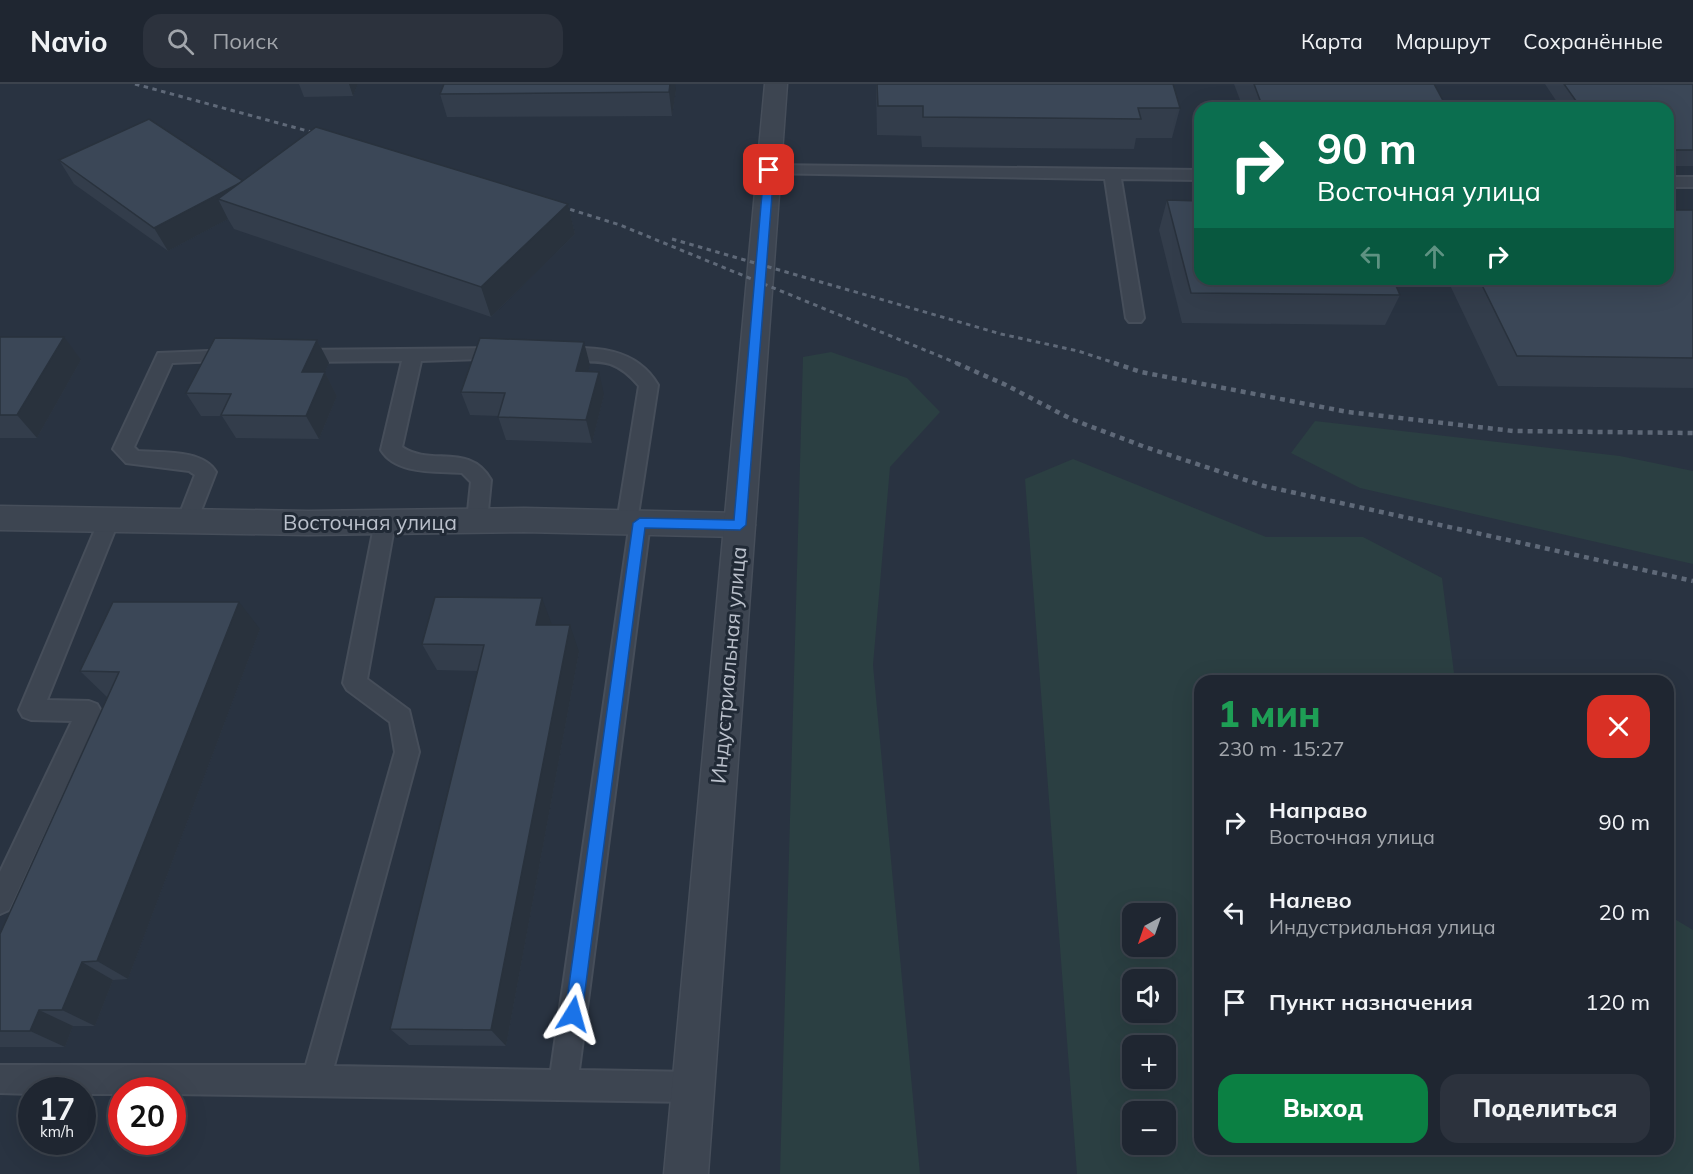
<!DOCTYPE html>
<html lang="ru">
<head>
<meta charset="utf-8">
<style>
	:root { --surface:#1f2631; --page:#2c323d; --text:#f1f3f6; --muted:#a1a5ab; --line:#3c434d; --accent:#0b8043 }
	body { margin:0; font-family:Mulish,sans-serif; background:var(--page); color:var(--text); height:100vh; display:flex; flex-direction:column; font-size:22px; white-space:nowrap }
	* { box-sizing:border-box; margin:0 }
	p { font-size:20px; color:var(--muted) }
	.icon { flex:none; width:33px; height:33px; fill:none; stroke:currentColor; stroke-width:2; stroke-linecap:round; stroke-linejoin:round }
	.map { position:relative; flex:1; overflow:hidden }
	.panel { position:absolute; left:1194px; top:591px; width:480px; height:480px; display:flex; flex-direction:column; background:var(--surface); border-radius:18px; box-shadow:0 6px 24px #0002,0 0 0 2px var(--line) }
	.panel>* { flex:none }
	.banner { position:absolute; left:1194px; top:18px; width:480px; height:183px; border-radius:18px; box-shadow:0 6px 24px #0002,0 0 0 2px var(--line); background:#0b6e4f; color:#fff; overflow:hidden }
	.needle { width:39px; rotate:220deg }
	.fabs { position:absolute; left:1122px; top:819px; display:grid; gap:12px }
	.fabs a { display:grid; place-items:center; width:54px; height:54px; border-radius:12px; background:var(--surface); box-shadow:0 6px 24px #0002,0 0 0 2px var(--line); font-size:30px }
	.speed { position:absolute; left:18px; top:993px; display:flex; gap:12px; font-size:30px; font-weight:700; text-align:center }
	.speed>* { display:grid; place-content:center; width:78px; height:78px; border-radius:50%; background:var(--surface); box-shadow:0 6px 24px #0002,0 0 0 2px var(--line); line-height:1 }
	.speed small { font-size:15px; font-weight:400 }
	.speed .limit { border:9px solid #d22; background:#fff; color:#111 }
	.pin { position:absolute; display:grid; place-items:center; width:51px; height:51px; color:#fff; margin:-26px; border-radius:12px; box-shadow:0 3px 9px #0006 }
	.me { position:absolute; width:66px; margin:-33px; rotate:8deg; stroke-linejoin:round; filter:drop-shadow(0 0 4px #0008) }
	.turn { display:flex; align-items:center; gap:21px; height:126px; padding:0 24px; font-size:27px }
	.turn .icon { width:78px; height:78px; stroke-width:2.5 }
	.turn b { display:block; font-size:42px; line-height:51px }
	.lanes { display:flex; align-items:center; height:57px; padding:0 24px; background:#0003; justify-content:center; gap:30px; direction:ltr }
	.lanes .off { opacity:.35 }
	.round { display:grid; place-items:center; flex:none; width:63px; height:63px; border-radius:18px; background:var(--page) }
	.head { display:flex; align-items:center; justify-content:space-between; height:102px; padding:0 24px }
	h1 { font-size:36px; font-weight:800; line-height:45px; color:#1e9e55 }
	.cta { display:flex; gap:12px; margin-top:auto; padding:12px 24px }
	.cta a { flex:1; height:69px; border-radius:18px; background:var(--accent); color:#fff; font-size:24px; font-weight:800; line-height:69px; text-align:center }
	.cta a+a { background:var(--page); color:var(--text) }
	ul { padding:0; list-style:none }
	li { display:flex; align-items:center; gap:18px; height:90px; padding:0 24px }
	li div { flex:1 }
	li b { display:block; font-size:22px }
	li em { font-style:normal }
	header { display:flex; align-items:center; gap:36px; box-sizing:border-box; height:84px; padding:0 30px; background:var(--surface); border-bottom:2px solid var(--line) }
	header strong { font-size:28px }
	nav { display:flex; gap:33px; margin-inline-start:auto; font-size:21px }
	.search { width:420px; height:54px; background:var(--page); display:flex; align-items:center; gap:15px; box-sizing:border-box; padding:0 21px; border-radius:18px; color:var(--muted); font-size:22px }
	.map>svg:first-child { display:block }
	.green { fill:#2b3f42; fill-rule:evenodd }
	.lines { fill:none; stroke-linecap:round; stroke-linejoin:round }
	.service-casing { stroke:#464e5a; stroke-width:4 }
	.minor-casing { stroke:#464e5a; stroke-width:3 }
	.tertiary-casing { stroke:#464e5a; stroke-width:3 }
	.service { fill:#3d4551; fill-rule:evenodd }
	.minor { fill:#3d4551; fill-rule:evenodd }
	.tertiary { fill:#3d4551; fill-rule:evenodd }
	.rail-far1 { stroke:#5f6978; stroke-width:3; stroke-dasharray:4.5 4.5; stroke-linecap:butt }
	.rail { stroke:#5f6978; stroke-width:4.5; stroke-dasharray:5 5; stroke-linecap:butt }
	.wall { fill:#333d4b }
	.shaded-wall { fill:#29323d }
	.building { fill:#3b4757; stroke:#29323d; stroke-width:1.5 }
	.route { fill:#1a73e8; stroke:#114b97; stroke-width:1.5 }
	.labels { text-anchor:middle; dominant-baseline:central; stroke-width:6; stroke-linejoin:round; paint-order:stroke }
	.street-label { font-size:21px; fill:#bac0cb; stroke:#212a36 }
</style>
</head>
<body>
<header>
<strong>Navio</strong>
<div class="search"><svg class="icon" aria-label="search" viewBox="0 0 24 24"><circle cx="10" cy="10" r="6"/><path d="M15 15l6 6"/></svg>Поиск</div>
<nav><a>Карта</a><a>Маршрут</a><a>Сохранённые</a></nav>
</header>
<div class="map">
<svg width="1693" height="1090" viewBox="0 0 1693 1090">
	<rect width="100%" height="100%" fill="#293341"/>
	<g class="green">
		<path d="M831,268L907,294L940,328L890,383L873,581L920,1090H780L803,273Z"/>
		<path d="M1315,337L1620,372L1693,387V480L1360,404L1291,369Z"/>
		<path d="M1073,375L1266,453H1363L1442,494L1455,597H1200V1065H1668V824L1673,834L1693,846V1090H1077L1025,395ZM1132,830H1166V862H1132ZM1132,896H1166V928H1132ZM1132,962H1166V994H1132ZM1132,1028H1166V1060H1132Z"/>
	</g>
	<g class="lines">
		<g class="service-casing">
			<g id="service">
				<path d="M769,81L1200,86V96L1121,95L1144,234L1141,238H1129L1126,234L1105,95L763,89L761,86Z"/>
				<rect x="1668" y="93" width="25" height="10"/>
				<path d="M505,264L512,266L514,270L512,274L421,277L402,363C431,383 470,358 491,396L487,437L484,443L477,445L470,443L467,437L471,398L462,389C436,387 396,391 381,366L402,277L295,278L288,276L286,272L288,268L295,266Z"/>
				<path d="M556,264C595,263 636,263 658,301L638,431L647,433L650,439L579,986L693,988L703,993L708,1003L703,1013L693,1018L172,1010V1006H122V1010H82V1006H32V1010L0,1009V981H306L395,668L390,638L347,606L343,599L375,438L378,432L385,430L392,432L395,438L367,595L409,626L419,668L334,982L551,986L629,445L620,444L617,438L639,302C606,263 588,285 549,274L547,270L549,266Z"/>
				<path d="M235,266L242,268L244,272L242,276L172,279L134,363L138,367C161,369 203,365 216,388L197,437L194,443L187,445L180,443L177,437L195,391L189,387L126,379L113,365L158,269Z"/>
				<path d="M109,428L116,430L119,436L47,616L89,617L97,620L101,627L9,826L0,830V788L72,637L31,636L23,633L19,626L99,436L102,430Z"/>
			</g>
		</g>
		<g class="minor-casing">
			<path id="minor" d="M0,422L308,427L524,424L740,429L751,433L755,441L751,449L740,453L524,448L308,451L0,446Z"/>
		</g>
		<g class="tertiary-casing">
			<path id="tertiary" d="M765,0H787L708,1090H664Z"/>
		</g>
		<use href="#service" class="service"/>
		<use href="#minor" class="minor"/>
		<use href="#tertiary" class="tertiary"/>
		<g class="rail-far1">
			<path d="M135,0L326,52"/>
			<path d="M553,120L620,141L959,280"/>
			<path d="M672,155L1001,250L1078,267L1118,280"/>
		</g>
		<g class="rail">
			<path d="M956,279L1006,301L1071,335L1145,363L1264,402L1693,497"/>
			<path d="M1114,279L1141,288L1348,328L1513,347L1693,349"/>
		</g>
	</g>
	<g class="wall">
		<path d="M299,0H358L353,12L304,13Z"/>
		<path d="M876,0H1173L1180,24L1172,54H1136L1134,65L922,63L921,52L877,51Z"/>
		<path d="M1234,0H1434L1447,24H1243Z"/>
		<path d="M1545,0H1693V82H1668V24H1561Z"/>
		<path d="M676,6L672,32L447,33L440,10Z"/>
		<path d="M59,76L243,97L568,120L575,150L491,233L234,145L228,135L168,167L74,100Z"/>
		<path d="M1167,116L1400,211L1385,241L1182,239L1159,146Z"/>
		<path d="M1693,126V304L1498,302L1447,195H1668Z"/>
		<path d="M0,253L81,276L37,354H0Z"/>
		<path d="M317,256L329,279L325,288L337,312L319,355L236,354L222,332H201L186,309Z"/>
		<path d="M590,281L588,287L604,311L592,359L506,356L498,332L470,331L461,308Z"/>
		<path d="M552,541L579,568L506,962L409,961L390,945L478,587L437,586L422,560Z"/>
		<path d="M260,545L128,895L113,896L95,942H73L65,963H0V850L108,613H107L80,587Z"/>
	</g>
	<g class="shaded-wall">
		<path d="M349,0H358L353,12Z"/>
		<path d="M670,0H675L676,6L672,32L669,8Z"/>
		<path d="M244,97L218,115L228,135L168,167L154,144Z"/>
		<path d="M568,120L575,150L491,233L481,203Z"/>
		<path d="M64,253L81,276L37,354L17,331Z"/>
		<path d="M317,256L329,279L315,311L302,288Z"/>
		<path d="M584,258L590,281L582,310L576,287Z"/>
		<path d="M325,288L337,312L319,355L306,332Z"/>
		<path d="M599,288L604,311L592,359L586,336Z"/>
		<path d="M542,514L552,541H536Z"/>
		<path d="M239,518L260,545L128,895L97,877Z"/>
		<path d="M570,541L579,568L506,962L491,946Z"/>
		<path d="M82,878L113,896L95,942L62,926Z"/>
		<path d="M39,926L73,942L65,963L30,947Z"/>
	</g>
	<g class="building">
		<path d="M444,0H670L669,8L440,10Z"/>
		<path d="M877,0H1173L1180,24H1138L1141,35L923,33V22H878Z"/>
		<path d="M1254,0H1434L1447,24H1263Z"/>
		<path d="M1564,0H1693V66H1668V24H1581Z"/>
		<path d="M149,35L243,97L236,101L154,144L59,76Z"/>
		<path d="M316,43L568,120L481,203L218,115Z"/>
		<path d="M1167,116L1200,117V195H1393L1400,211L1191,209Z"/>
		<path d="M1668,126H1693V274L1517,272L1479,195H1668Z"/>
		<path d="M0,253H64L17,331H0Z"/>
		<path d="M215,254L317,256L302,288H325L306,332L221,331L231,310L186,309Z"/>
		<path d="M480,254L584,258L576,287L599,288L586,336L498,333L505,309L461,308Z"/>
		<path d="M435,513L542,514L536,541H570L491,946L390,945L484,561L422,560Z"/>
		<path d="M113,518H239L97,877L82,878L62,926H39L30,947H0V850L119,588L80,587Z"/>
	</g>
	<path class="route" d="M769,83L774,86L746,441L740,446L645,444L582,930L579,936L573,939L567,936L565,930L633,439L640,434L734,436L764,86Z"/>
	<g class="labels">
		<g class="street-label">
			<text x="370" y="438">Восточная улица</text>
			<text transform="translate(728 581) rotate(-85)">Индустриальная улица</text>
		</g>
	</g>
</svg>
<div class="fabs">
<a><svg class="needle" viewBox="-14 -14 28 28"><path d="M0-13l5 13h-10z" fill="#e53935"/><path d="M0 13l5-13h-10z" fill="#a1a5ab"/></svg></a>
<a><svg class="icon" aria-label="sound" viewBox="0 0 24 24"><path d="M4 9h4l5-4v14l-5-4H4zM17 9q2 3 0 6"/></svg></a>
<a>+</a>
<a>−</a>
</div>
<div class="speed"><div>17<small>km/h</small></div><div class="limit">20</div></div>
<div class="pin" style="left:769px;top:86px;background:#d93025"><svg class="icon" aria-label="arrive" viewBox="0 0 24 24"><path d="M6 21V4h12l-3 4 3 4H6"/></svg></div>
<svg class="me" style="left:573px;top:930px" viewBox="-20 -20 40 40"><path d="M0-17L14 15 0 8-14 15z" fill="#1a73e8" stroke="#fff" stroke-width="4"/></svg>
<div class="banner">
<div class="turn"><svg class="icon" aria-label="right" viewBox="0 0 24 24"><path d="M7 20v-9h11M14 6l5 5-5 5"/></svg><div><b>90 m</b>Восточная улица</div></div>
<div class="lanes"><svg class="icon off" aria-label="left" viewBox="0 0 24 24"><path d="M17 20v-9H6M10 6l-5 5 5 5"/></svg><svg class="icon off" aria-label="ahead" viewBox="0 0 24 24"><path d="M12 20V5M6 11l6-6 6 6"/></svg><svg class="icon" aria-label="right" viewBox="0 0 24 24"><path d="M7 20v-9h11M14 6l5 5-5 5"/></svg></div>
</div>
<section class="panel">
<div class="head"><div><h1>1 мин</h1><p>230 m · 15:27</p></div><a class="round" style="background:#d93025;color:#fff"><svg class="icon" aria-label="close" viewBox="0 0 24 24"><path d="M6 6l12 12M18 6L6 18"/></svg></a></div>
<ul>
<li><svg class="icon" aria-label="right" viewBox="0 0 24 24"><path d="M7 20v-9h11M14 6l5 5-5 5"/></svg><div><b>Направо</b><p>Восточная улица</p></div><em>90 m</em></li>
<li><svg class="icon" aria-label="left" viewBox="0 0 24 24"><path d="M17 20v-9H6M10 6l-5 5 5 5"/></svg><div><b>Налево</b><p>Индустриальная улица</p></div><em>20 m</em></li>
<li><svg class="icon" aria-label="arrive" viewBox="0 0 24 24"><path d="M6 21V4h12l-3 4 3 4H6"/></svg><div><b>Пункт назначения</b></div><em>120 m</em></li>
</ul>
<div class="cta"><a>Выход</a><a>Поделиться</a></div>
</section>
</div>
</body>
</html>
